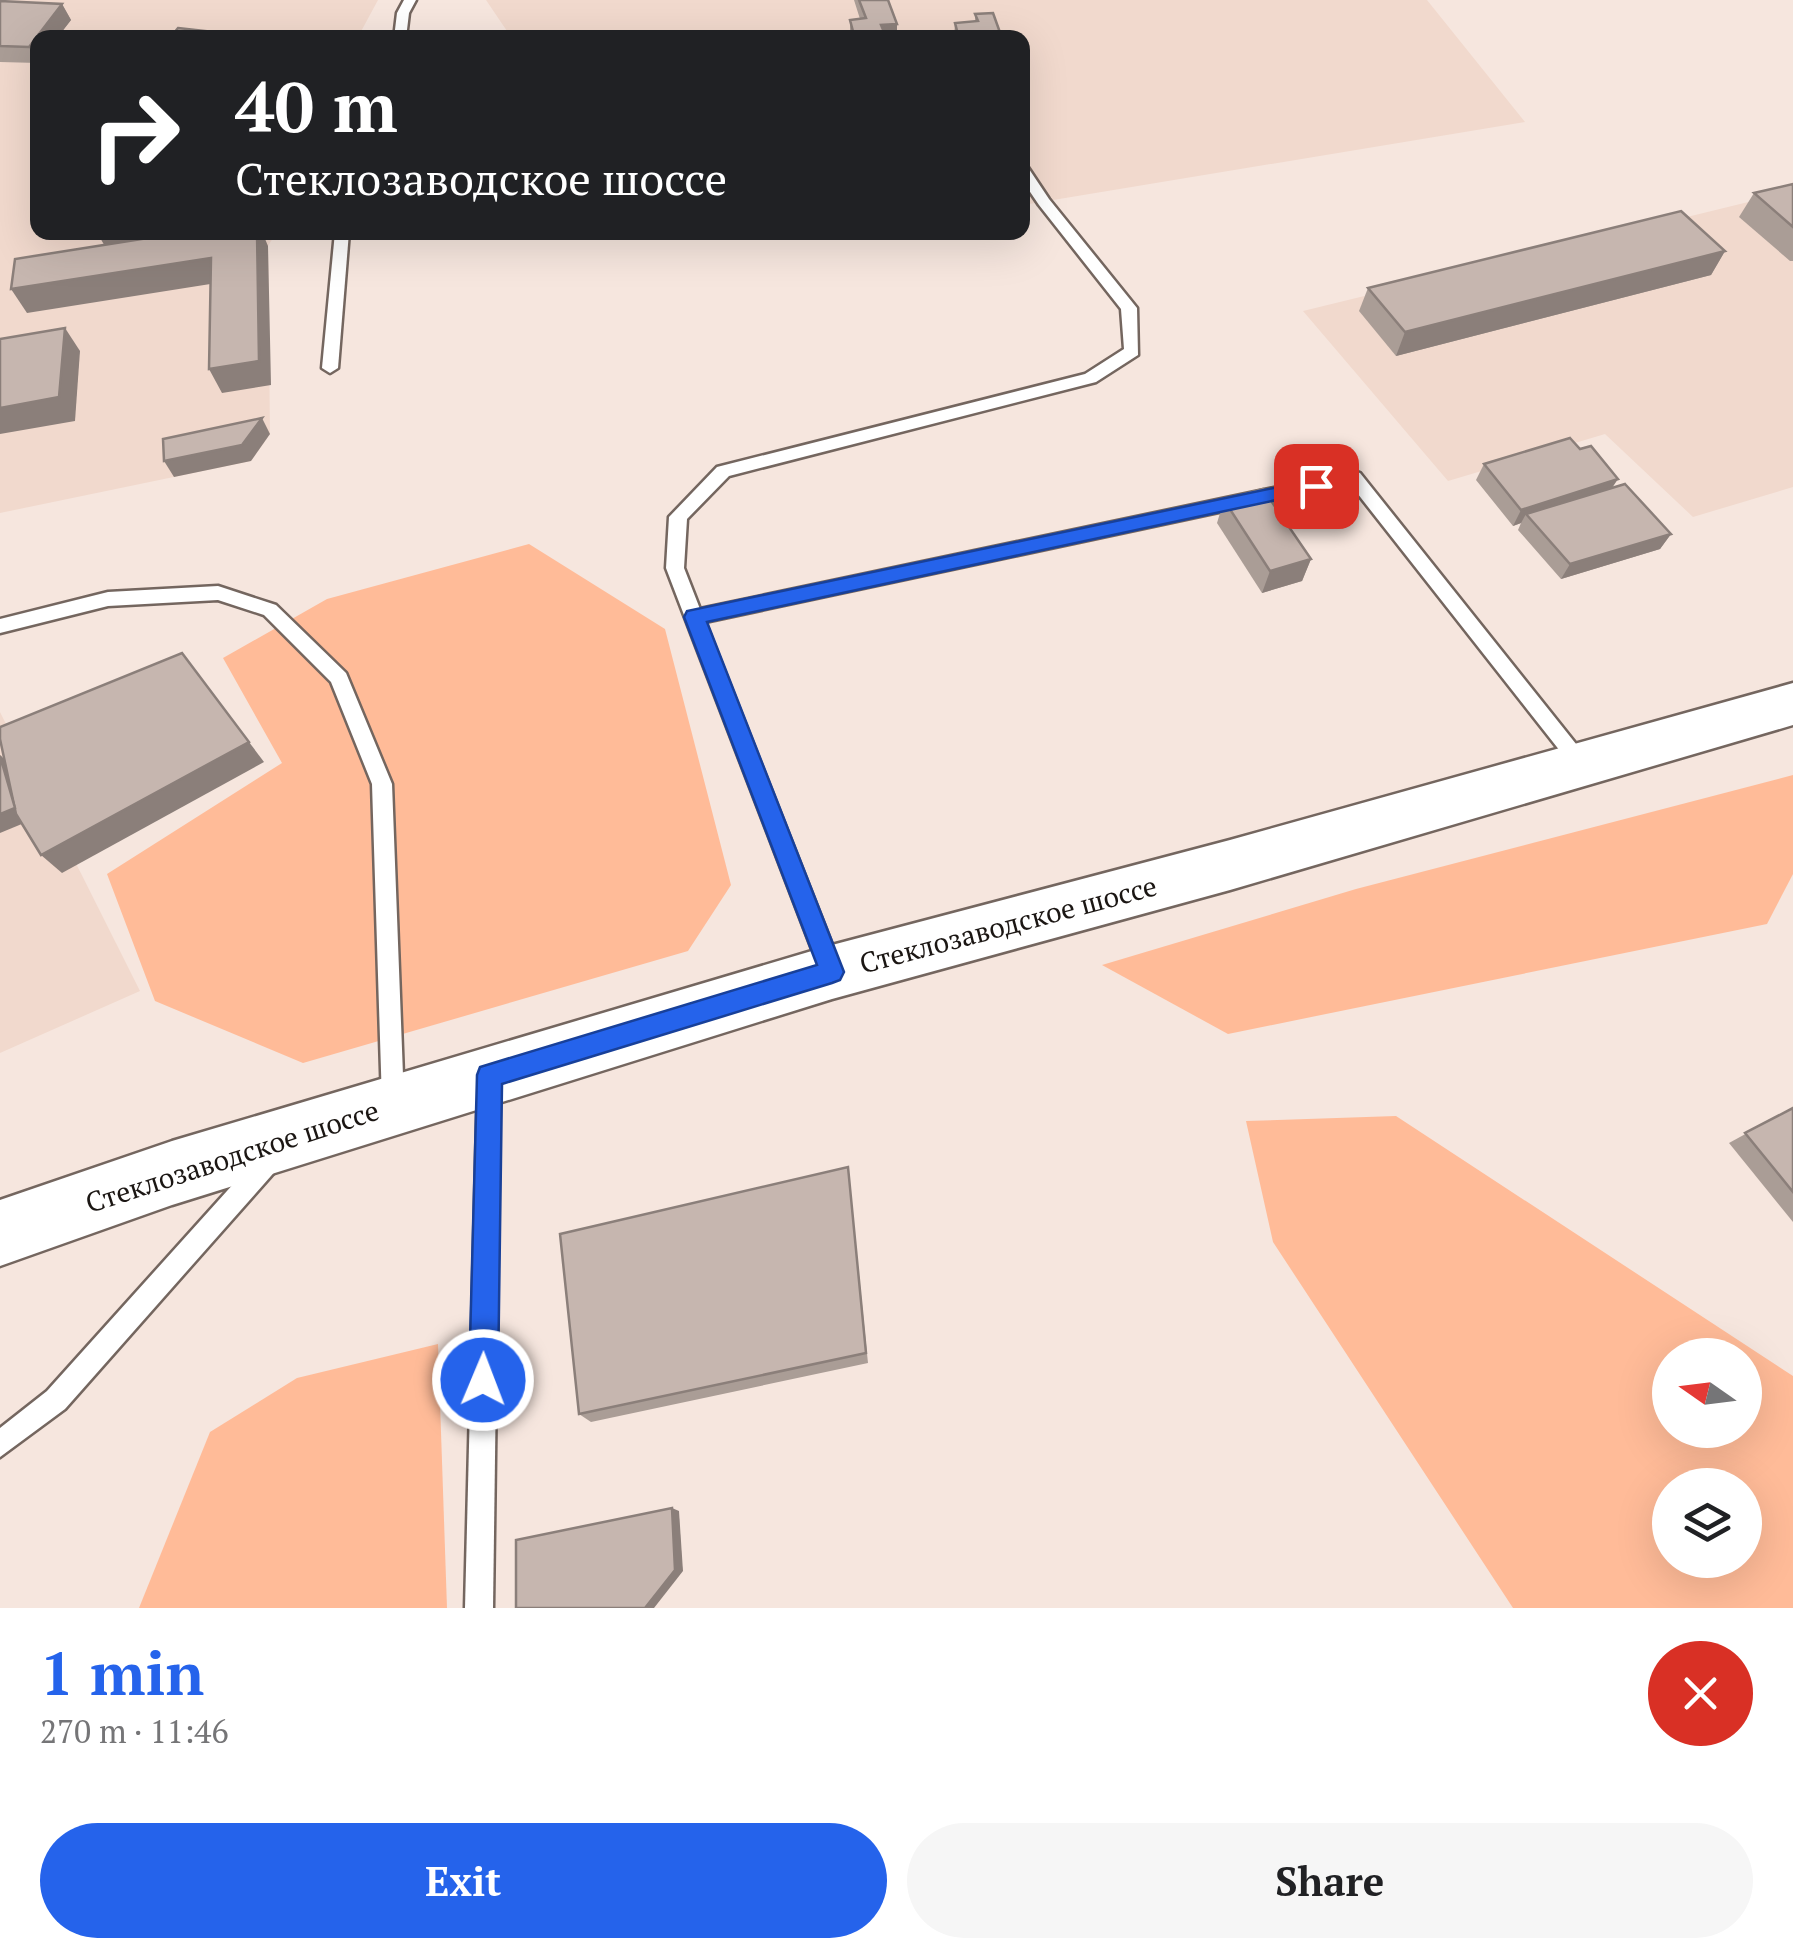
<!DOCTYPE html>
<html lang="en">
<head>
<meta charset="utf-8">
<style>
	:root { --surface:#fff; --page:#f6f6f6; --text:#202124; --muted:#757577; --accent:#2563eb }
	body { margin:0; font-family:"PT Serif",serif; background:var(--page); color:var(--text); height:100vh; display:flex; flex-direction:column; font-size:38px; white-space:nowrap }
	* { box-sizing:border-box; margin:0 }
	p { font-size:32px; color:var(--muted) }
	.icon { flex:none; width:55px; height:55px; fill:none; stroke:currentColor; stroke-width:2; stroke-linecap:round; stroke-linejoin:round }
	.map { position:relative; height:1608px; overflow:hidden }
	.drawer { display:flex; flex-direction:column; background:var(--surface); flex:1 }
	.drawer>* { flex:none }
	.hud { position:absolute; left:30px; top:30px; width:1000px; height:210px; border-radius:20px; box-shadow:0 10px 40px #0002; background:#202124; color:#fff; overflow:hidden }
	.needle { width:65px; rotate:284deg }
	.buttons { position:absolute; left:1652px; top:1338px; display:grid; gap:20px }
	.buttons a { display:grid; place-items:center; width:110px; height:110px; border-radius:50%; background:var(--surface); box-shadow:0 10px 40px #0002; font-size:50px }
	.pin { position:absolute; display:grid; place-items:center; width:85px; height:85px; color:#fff; margin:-42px; border-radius:20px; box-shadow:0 5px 15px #0006 }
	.me { position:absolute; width:110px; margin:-55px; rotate:1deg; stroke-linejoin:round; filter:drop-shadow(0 0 8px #0008) }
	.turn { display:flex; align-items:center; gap:35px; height:210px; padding:0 40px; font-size:45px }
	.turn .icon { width:130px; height:130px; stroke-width:2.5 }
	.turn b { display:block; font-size:70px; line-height:85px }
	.round { display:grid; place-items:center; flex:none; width:105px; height:105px; border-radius:52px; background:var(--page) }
	.overview { display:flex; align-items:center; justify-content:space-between; height:170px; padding:0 40px }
	h1 { font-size:60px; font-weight:800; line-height:75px; color:var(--accent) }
	.action { display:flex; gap:20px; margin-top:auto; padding:20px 40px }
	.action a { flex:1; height:115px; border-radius:60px; background:var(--accent); color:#fff; font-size:40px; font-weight:800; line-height:115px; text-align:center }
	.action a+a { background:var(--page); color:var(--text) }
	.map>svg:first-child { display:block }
	.built { fill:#f1d9cd }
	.green { fill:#ffbb98; fill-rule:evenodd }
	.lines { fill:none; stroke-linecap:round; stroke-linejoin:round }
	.lane-casing { stroke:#74665f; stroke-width:5 }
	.secondary-casing { stroke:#74665f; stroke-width:5 }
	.lane { fill:#fff; fill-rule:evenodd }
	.secondary { fill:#fff; fill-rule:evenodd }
	.wall { fill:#aa9d96 }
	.shaded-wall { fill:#8b7f7a }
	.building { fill:#c6b6af; stroke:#8b7f7a; stroke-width:2.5 }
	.route { fill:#2563eb; stroke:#184099; stroke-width:2.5 }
	.labels { text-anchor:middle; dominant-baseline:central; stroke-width:8; stroke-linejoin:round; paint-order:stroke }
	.street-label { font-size:28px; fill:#1b1613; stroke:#fff }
</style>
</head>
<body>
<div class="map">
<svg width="1793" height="1608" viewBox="0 0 1793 1608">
	<rect width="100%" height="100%" fill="#f6e6de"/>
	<g class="built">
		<path d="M0,0H378L358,37L38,38V232L276,233L268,246L270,434L251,461L0,513Z"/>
		<path d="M486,0H1427L1525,122L1023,205L1022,38L511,37Z"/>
		<path d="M1793,191V487L1693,517L1605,434L1448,481L1303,311Z"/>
		<path d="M0,712L140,991L0,1053Z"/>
	</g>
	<g class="green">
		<path d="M529,544L665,629L731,885L688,951L303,1063L155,1001L107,874L282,763L223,658L327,599Z"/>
		<path d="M1793,775V874L1767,924L1228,1034L1102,965L1356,889Z"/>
		<path d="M1396,1116L1793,1376V1608H1513L1273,1242L1246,1121ZM1745,1355V1430H1670V1355ZM1745,1485V1560H1670V1485Z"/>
		<path d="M438,1344L447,1608H139L210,1432L297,1378Z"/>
	</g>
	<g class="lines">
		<g class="lane-casing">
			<g id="lane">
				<path d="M404,0H416L409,13L406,38H394L397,13Z"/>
				<path d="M1022,165L1027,166L1049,199L1137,308L1138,355L1096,382L729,476L687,519L684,568L700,609L1354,471L1360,473L1592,764L1589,770H1575L1350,484L705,622L842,970L839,977L831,980L823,977L820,970L666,568L669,517L717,467L1085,374L1124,349L1121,309L1039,205L1022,180Z"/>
				<path d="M335,232H349L338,368L330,373L322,368Z"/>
				<path d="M218,586L276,605L346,673L392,784L404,1102L401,1110L393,1113L385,1110L382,1102L372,784L331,682L264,615L218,600L108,606L0,633V619L108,592Z"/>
				<path d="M489,1071L497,1074L500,1082L493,1608H465L478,1082L481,1074Z"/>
				<path d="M270,1148L278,1152L282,1160L278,1168L65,1409L0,1457V1428L47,1391L262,1152Z"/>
			</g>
		</g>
		<g class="secondary-casing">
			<path id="secondary" d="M1793,683V725L1230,890L832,999L172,1205L0,1266V1200L172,1141L832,945L1230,840Z"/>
		</g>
		<use href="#lane" class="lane"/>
		<use href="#secondary" class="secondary"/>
	</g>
	<g class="wall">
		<path d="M854,0H888L897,38H850V20L860,19Z"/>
		<path d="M0,1L62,4L71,20L57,38H38V63L0,62Z"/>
		<path d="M975,14L1002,38H954L955,23L975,22Z"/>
		<path d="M1793,184V261H1790L1739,217L1754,193Z"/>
		<path d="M1725,251L1711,275L1396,356L1359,311L1368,288Z"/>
		<path d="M1484,464L1612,488L1671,534L1660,549L1561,579L1518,530L1521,523L1513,526L1476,480Z"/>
		<path d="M1224,500L1311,559L1302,581L1262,593L1217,523Z"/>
		<path d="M1793,1108V1222L1729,1143Z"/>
		<path d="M848,1167L868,1363L591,1422L579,1414Z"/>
	</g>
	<g class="shaded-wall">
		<path d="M62,4L71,20L57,38H38V63L29,47Z"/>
		<path d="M897,24V38H855L854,35L881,25Z"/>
		<path d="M120,232H270L263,234L268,246L271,385L222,393L209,369L257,235L113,260L99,236Z"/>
		<path d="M1725,251L1711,275L1396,356L1405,332Z"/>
		<path d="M211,258L223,282L27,313L11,289Z"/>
		<path d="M65,328L80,351L75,421L0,434V408Z"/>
		<path d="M262,418L270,434L251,461L174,477L164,461Z"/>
		<path d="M1618,479L1608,494L1526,514L1521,523L1513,526L1521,510Z"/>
		<path d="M1671,534L1660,549L1561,579L1570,564Z"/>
		<path d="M1311,559L1302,581L1262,593L1270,571Z"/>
		<path d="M249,742L264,762L62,873L41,855Z"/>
		<path d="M0,755L14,768L29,821L0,833Z"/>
		<path d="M672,1508L679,1511L683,1571L654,1608H645Z"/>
	</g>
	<g class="building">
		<path d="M859,0H888L897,24L881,25L884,32L854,35L850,20L866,18Z"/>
		<path d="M0,1L62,4L29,47L0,46Z"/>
		<path d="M993,13L1002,38H959L955,23L978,21L975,14Z"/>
		<path d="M178,28L266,38H170Z"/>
		<path d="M1793,184V227L1754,193Z"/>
		<path d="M1681,211L1725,251L1405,332L1368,288Z"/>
		<path d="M99,232H120L99,236Z"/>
		<path d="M186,232H257L259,361L209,369L211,258L11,289L15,259Z"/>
		<path d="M65,328L59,397L0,408V339Z"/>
		<path d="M262,418L242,445L164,461L163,439Z"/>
		<path d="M1570,438L1580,449L1591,446L1618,479L1521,510L1484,464Z"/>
		<path d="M1625,484L1671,534L1570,564L1526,514Z"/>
		<path d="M1263,489L1311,559L1270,571L1224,500Z"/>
		<path d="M182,653L249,742L41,855L16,814L0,739V727Z"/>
		<path d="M0,756L15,808L0,814Z"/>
		<path d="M1793,1108V1192L1745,1133Z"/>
		<path d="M848,1167L866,1353L579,1414L560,1234Z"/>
		<path d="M672,1508L675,1570L645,1608H516V1540Z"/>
	</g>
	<path class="route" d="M1316,479L1325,486L1323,490L707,622L844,972L840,980L832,983L502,1084L498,1380L494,1390L483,1394L473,1390L469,1380L477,1075L480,1067L817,965L684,617L687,611Z"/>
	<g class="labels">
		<g class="street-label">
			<text transform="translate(1008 924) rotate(-15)">Стеклозаводское шоссе</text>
			<text transform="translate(232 1156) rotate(-18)">Стеклозаводское шоссе</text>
		</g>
	</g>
</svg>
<div class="buttons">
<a><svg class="needle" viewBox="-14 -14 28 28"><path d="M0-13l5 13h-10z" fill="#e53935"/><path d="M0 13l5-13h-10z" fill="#757577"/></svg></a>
<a><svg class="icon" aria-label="layers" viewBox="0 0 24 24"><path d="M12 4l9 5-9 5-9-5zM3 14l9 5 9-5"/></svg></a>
</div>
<div class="pin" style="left:1316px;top:486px;background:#d93025"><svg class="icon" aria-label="arrive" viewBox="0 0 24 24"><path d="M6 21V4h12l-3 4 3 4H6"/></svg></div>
<svg class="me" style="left:483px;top:1380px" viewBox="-20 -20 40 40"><circle r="17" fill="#2563eb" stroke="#fff" stroke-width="3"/><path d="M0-11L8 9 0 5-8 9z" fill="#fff"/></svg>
<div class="hud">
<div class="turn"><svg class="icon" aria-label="right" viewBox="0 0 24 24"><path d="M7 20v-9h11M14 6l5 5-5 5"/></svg><div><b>40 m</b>Стеклозаводское шоссе</div></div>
</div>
</div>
<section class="drawer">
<div class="overview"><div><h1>1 min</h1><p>270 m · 11:46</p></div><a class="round" style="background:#d93025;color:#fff"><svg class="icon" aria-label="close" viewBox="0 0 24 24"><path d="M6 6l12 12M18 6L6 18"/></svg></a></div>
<div class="action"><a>Exit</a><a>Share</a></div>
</section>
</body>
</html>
